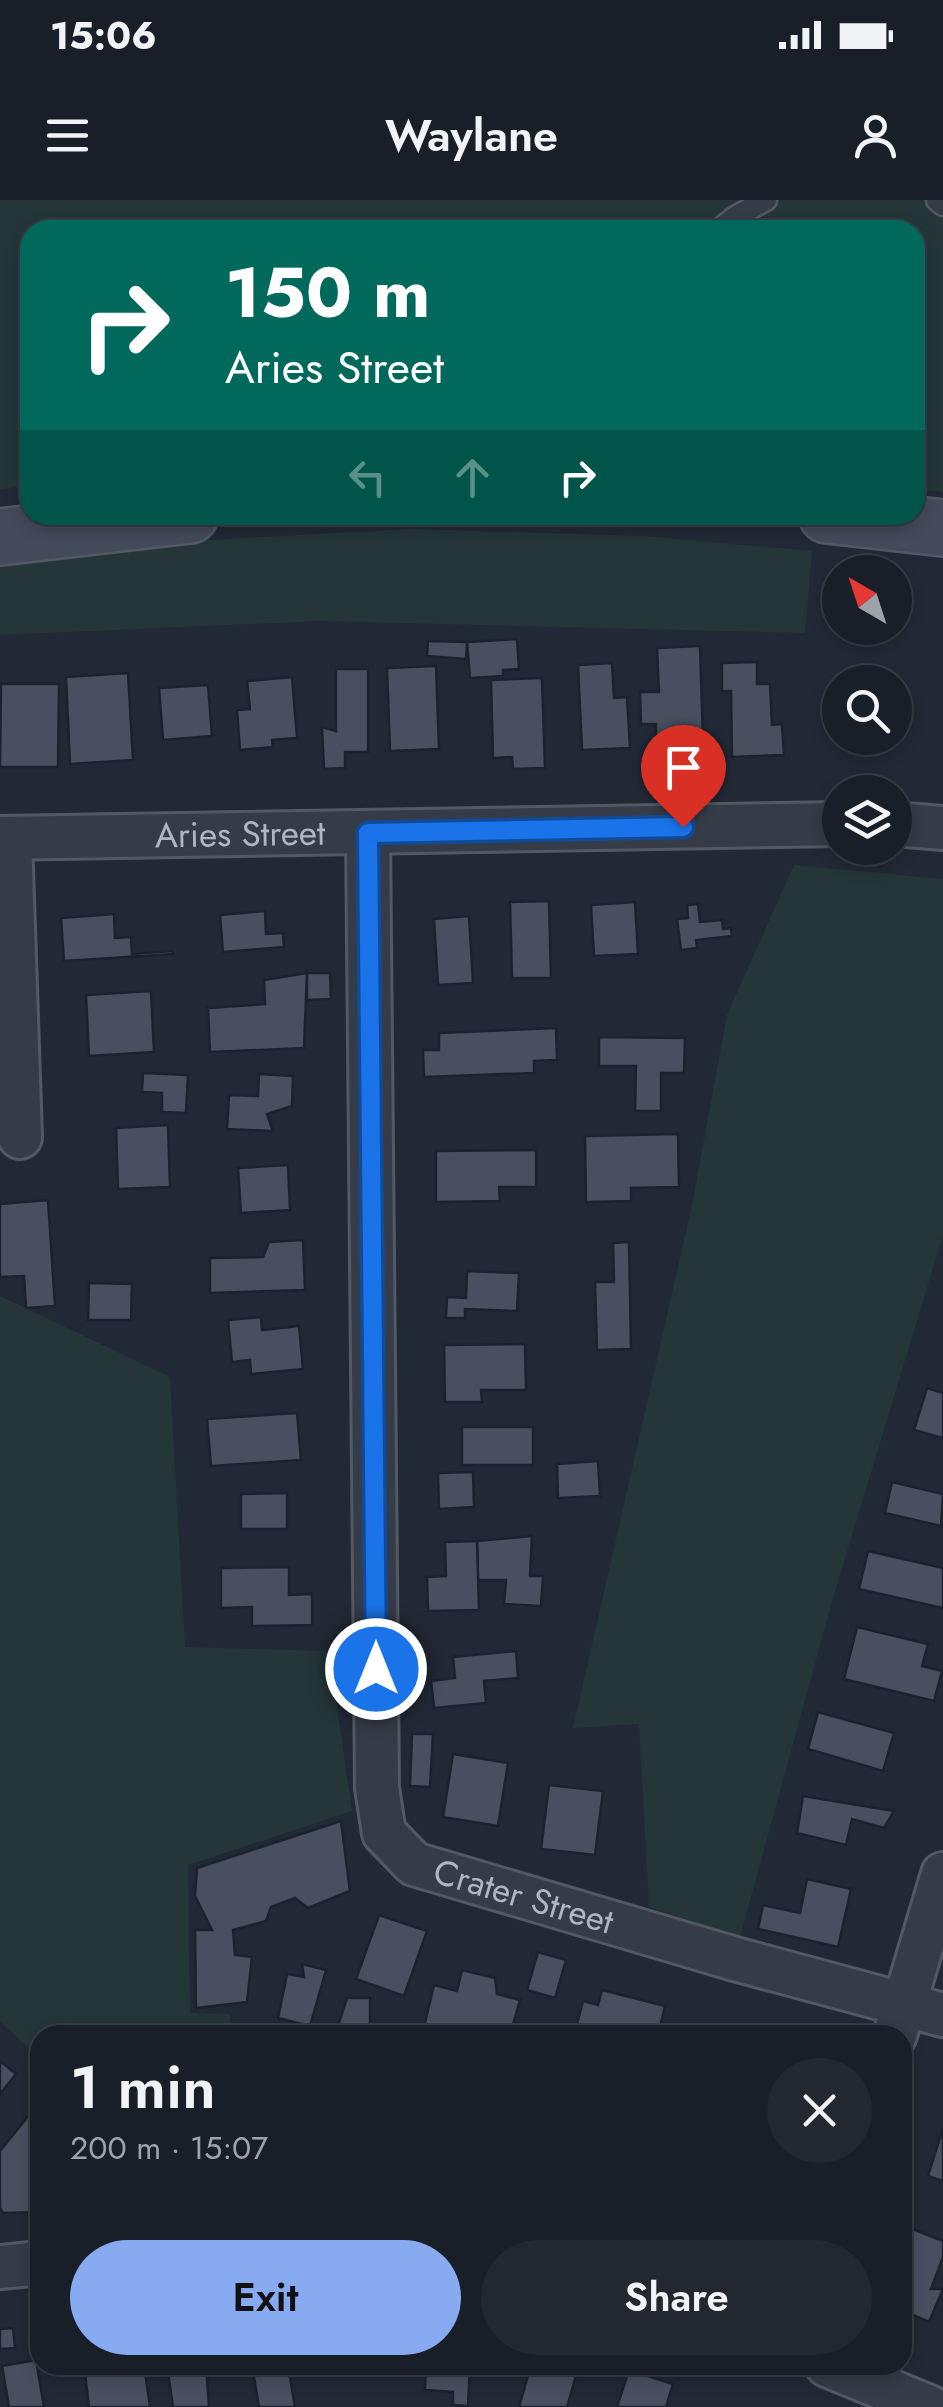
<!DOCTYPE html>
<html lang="en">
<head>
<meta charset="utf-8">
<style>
	:root { --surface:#191f28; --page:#222730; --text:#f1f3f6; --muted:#9fa2a8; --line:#373d45; --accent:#87aaf1 }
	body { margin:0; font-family:Jost,sans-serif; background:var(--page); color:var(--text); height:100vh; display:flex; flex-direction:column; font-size:38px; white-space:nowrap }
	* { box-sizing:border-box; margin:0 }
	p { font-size:32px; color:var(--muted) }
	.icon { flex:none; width:55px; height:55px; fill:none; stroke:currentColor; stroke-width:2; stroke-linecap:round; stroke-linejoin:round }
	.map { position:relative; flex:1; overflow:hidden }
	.panel { position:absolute; left:30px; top:1825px; width:882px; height:350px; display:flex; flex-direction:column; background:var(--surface); border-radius:30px; box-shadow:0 5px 15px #0003,0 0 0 2px var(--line) }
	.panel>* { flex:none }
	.top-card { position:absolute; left:20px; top:20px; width:905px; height:305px; border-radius:30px; box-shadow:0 5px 15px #0003,0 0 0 2px var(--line); background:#00695c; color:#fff; overflow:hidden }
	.needle { width:65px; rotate:321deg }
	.fabs { position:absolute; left:822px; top:355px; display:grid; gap:20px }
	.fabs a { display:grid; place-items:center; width:90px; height:90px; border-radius:50%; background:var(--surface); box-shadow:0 5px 15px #0003,0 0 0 2px var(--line); font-size:50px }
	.pin { position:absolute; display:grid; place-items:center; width:85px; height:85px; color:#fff; margin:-102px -42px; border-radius:50% 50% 50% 0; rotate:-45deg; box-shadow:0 0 10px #0007 }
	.pin .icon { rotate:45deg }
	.me { position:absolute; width:110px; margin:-55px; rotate:0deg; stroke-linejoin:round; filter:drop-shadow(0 0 8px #0008) }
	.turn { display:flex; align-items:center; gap:35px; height:210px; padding:0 40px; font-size:45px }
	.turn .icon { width:130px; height:130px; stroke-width:2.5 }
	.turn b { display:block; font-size:70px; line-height:85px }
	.lanes { display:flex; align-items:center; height:95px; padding:0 40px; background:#0003; justify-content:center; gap:50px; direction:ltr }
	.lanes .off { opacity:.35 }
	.round { display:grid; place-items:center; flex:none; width:105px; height:105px; border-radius:52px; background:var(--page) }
	.head { display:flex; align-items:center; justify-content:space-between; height:170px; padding:0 40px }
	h1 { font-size:60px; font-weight:600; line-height:75px }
	.button { display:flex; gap:20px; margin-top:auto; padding:20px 40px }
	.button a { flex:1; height:115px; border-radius:60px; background:var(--accent); color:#111; font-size:40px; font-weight:600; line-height:115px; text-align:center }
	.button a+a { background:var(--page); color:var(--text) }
	.status { display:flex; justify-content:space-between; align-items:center; height:70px; padding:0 50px; background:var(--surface); direction:ltr }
	.status svg { height:28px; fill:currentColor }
	header { display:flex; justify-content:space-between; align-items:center; height:130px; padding:0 40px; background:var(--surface); font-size:45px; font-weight:600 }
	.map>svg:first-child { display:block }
	.green { fill:#243638 }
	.building { fill:#485060; stroke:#1c222d; stroke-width:2.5 }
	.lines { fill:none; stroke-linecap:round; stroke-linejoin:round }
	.lane-casing { stroke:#525964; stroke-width:25 }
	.street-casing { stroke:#525964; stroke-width:48 }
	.secondary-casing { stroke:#525964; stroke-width:60 }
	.lane { stroke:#353b47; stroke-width:20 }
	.street { stroke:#353b47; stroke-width:42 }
	.secondary { stroke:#434a59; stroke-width:55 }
	.route-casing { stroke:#114b97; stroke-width:25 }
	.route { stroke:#1a73e8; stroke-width:18 }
	.labels { text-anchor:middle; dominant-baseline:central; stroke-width:9; stroke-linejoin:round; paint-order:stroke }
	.street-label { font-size:35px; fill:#afb6c3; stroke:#1a202b }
</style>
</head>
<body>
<div class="status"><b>15:06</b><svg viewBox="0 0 49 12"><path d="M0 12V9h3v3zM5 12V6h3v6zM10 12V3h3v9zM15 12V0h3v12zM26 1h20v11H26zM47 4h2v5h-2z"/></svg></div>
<header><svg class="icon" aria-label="menu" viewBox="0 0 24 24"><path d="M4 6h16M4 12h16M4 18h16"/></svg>Waylane<svg class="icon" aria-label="person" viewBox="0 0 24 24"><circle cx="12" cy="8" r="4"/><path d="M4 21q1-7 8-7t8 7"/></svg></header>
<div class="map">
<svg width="943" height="2207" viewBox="0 0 943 2207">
	<rect width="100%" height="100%" fill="#212936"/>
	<g class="green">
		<path d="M0,0H943V292L915,289V30H30V286L0,289Z"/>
		<path d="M411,329L644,336L812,351L805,433L320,421L0,435V362L155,343Z"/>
		<path d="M794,665L943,679V1035L833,1398L740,1737L649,1707L639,1524L573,1528L691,1010L727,815Z"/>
		<path d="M0,1096L170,1177L185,1447L329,1451L352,1611L188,1665L190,1813L230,1814V1835H40V1858L0,1822Z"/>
	</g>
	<g class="building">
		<path d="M517,439L519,469L503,470V476L470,478L467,442Z"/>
		<path d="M428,441L467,442L466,459L427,456Z"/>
		<path d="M700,446L703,540L656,542V524H641L640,492H659L657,448Z"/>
		<path d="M757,462V484H770L772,525L782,524L784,555L732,557L731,491H722V463Z"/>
		<path d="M612,463L614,498L627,497L630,548L582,550L578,465Z"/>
		<path d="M436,466L439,549L390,551L387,468Z"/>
		<path d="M336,469H368V552H345V568L324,569L322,527L336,531Z"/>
		<path d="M128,473L133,560L70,564L66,477Z"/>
		<path d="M292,477L297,538L272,540L273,547L240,550L237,510L250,509L247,481Z"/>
		<path d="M542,478L545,568L513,569L512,557L493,558L491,480Z"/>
		<path d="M1,484H59L58,567H0Z"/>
		<path d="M208,485L212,536L163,540L159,488Z"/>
		<path d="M549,701L551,778H512L510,702Z"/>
		<path d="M635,702L638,754L594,756L591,705Z"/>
		<path d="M698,704L700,722L722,720L723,729L731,728L732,736L696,740L697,748L681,750L677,719L688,718L687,705Z"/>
		<path d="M265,711L266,734L283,733L284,747L223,752L220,715Z"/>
		<path d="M114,714L115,738L131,737L132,754L173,751V754L64,761L61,718Z"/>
		<path d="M469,716L473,783L438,785L434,719Z"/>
		<path d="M307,773H330L331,799L307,800Z"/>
		<path d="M307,773L304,848L210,852L208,808L265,804L264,780Z"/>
		<path d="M151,791L154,852L89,856L86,795Z"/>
		<path d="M556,828L557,860L534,861V873L424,877L423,850H439V833Z"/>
		<path d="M599,837L685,838L684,873H661V911H635L636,866H599Z"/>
		<path d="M143,873L188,875L186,913L162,912V893L142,892Z"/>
		<path d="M259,874L293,876L292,906L267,914L273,931L227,929L229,895L258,896Z"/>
		<path d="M168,925L170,987L118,989L116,928Z"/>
		<path d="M678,934L679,987L631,988V1001L586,1002L585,936Z"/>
		<path d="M536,950V987H499L500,1001L436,1002V951Z"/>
		<path d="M288,965L290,1010L241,1013L238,968Z"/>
		<path d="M48,1000L55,1106L26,1108L24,1076L0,1077V1004Z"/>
		<path d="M303,1040L305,1090L210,1093V1058L263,1057L269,1042Z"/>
		<path d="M629,1042L631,1149L597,1150L595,1082H614L613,1043Z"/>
		<path d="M467,1071L519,1073L517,1111L465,1109V1118H446L447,1097L466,1098Z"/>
		<path d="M89,1083L132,1084L131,1120H88Z"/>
		<path d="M261,1117L262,1130L299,1126L303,1169L251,1174L250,1160L232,1162L228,1120Z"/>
		<path d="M525,1144L526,1190H481L482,1202H445L444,1145Z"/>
		<path d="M927,1188L943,1193V1238L914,1230Z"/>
		<path d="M297,1213L301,1260L211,1266L207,1219Z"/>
		<rect x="462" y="1227" width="71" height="38"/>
		<path d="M598,1261L600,1296L558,1298L557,1264Z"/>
		<path d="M473,1272L474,1307L439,1309L438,1273Z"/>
		<path d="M892,1282L943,1294L941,1326L885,1313Z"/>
		<path d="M287,1293V1329H241V1294Z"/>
		<path d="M532,1336L530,1376H543L541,1406L504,1404L506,1380H478L477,1341Z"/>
		<path d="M477,1341L479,1410L428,1411L427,1377L446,1376L445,1342Z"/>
		<path d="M868,1351L943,1368V1408L859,1389Z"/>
		<path d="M289,1367V1395L312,1394V1425L252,1426V1407L221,1408V1368Z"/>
		<path d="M857,1427L928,1444L922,1466L942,1471L934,1501L844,1479Z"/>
		<path d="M516,1451L518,1478L484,1481L486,1503L434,1508L431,1481L455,1478L453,1457Z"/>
		<path d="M818,1512L894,1533L883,1571L808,1549Z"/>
		<path d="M412,1534H433L430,1587L410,1586Z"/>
		<path d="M453,1554L508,1563L498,1626L443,1617Z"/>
		<path d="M549,1585L603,1591L595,1655L541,1649Z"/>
		<path d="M803,1596L894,1611L884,1628L852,1619L846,1645L797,1633Z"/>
		<path d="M341,1621L350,1691L308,1708L295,1698L271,1707L266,1721L233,1730L235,1755L252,1757L247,1802L196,1808L195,1730H212L195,1696L197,1668Z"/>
		<path d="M807,1679L851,1689L838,1747L758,1729L763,1705L800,1713Z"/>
		<path d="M379,1715L427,1731L404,1796L356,1779Z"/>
		<path d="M538,1752L566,1760L555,1798L527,1790Z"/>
		<path d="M302,1764L326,1770L310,1826L278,1818L287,1774L304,1777Z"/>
		<path d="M462,1770L495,1778L497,1794L520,1800L510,1835H438L423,1831L434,1785L457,1791Z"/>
		<path d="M602,1790L665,1806L658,1835H574L583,1801L598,1805Z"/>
		<path d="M347,1798H370V1835H335Z"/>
		<path d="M0,1861L16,1874L0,1894Z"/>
		<path d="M30,1914H40V2012L3,2013L0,2008V1951Z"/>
		<path d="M943,1928V1981L928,1976Z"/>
		<path d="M910,2028L943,2041V2057L931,2089H943L929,2122L902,2110V2046Z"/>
		<path d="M13,2128L15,2148L0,2149V2129Z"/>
		<path d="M36,2160L44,2207H9L2,2166Z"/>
		<path d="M84,2165H144L150,2207H89Z"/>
		<path d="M167,2165H206L209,2207H173Z"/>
		<path d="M252,2165H288L295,2207H259Z"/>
		<path d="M317,2165H386V2167L318,2175Z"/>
		<path d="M426,2165H470L468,2206L453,2205V2192L425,2190Z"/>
		<path d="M531,2165H579L567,2207H519Z"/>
		<path d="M629,2170L673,2184L666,2207H617Z"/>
	</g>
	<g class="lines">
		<g class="lane-casing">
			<g id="lane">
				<path d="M937,0L943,5"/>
				<path d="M719,30L735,17L766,0"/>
			</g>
		</g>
		<g class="street-casing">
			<g id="street">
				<path d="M895,624L943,628"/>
				<path id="s1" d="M368,633L377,1588L384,1633L414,1664L735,1759L943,1815"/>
				<path id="s2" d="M0,638L840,624"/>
				<path d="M10,639L20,937"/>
				<path d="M895,1835L943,1674"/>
				<path d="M0,2067L40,2063"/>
				<path d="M827,2165L929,2207"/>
			</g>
		</g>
		<g class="secondary-casing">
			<g id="secondary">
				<path d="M827,315L943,328"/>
				<path d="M0,337L190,315"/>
			</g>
		</g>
		<use href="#lane" class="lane"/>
		<use href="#street" class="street"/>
		<use href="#secondary" class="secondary"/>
	</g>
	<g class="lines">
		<g class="route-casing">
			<path id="route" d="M376,1469L368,633L683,627"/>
		</g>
		<use href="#route" class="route"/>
	</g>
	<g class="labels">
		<g class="street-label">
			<text stroke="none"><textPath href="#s2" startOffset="240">Aries Street</textPath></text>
			<text stroke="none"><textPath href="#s1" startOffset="1158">Crater Street</textPath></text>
		</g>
	</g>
</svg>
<div class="fabs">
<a><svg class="needle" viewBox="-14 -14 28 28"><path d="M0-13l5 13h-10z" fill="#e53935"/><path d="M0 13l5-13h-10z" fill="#9fa2a8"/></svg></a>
<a><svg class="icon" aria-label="search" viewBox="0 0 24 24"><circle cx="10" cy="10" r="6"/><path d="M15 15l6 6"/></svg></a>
<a><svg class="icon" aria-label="layers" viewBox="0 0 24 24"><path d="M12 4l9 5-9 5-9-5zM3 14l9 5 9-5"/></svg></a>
</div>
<div class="pin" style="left:683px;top:627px;background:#d93025"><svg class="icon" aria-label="arrive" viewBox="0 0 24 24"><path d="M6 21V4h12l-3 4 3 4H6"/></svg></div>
<svg class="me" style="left:376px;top:1469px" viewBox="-20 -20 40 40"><circle r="17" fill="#1a73e8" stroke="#fff" stroke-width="3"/><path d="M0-11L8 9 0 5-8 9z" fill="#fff"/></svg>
<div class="top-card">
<div class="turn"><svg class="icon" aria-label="right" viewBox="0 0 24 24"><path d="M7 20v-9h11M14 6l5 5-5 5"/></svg><div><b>150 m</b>Aries Street</div></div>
<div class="lanes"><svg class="icon off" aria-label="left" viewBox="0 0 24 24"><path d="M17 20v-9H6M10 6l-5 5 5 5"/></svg><svg class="icon off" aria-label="ahead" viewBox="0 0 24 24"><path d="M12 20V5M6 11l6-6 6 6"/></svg><svg class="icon" aria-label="right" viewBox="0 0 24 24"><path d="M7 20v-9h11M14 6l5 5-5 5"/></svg></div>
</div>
<section class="panel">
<div class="head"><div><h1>1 min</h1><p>200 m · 15:07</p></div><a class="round"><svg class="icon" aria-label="close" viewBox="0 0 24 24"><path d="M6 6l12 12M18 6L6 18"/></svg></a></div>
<div class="button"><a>Exit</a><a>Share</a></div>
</section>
</div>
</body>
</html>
